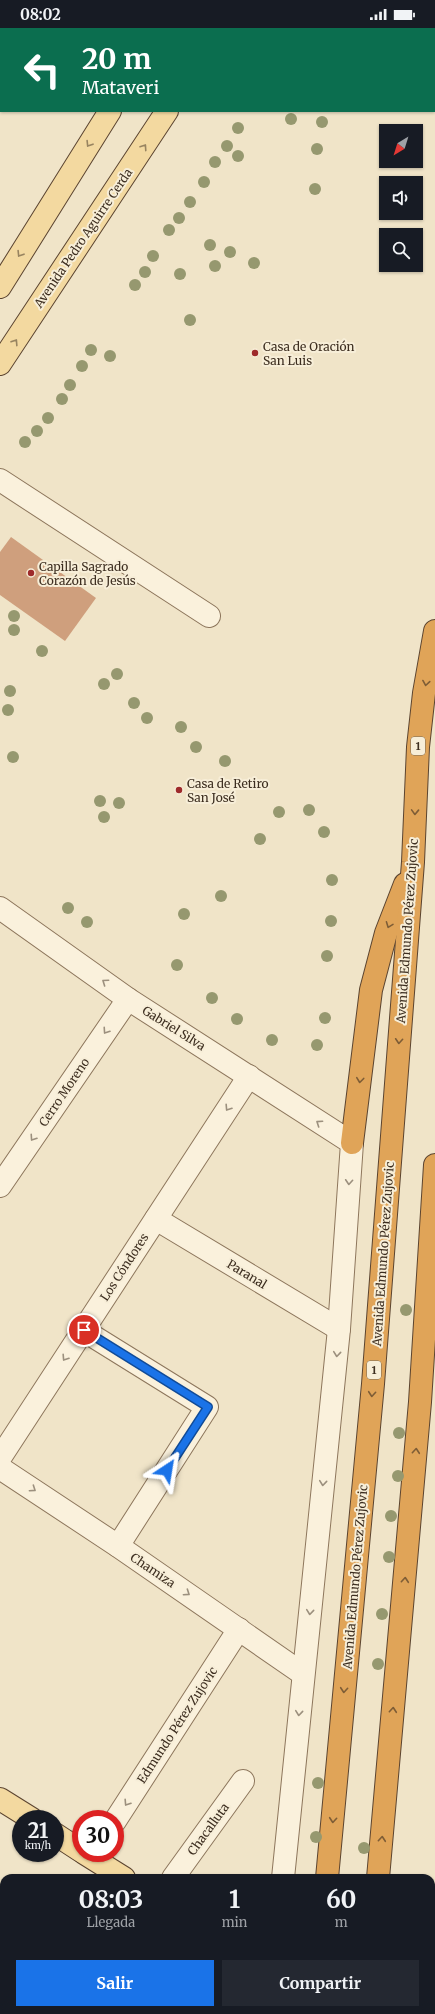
<!DOCTYPE html>
<html lang="es">
<head>
<meta charset="utf-8">
<style>
	:root { --surface:#171b24; --page:#242831; --text:#f1f3f6; --muted:#9ea1a6; --accent:#1a73e8 }
	body { margin:0; font-family:Merriweather,serif; background:var(--page); color:var(--text); height:100vh; display:flex; flex-direction:column; font-size:15px; white-space:nowrap }
	* { box-sizing:border-box; margin:0 }
	p { font-size:13px; color:var(--muted) }
	.icon { flex:none; width:22px; height:22px; fill:none; stroke:currentColor; stroke-width:2; stroke-linecap:round; stroke-linejoin:round }
	.map { position:relative; flex:1; overflow:hidden }
	.drawer { position:absolute; left:0px; top:1846px; width:435px; height:140px; display:flex; flex-direction:column; background:var(--surface); border-radius:12px 12px 0 0; box-shadow:0 1px 3px #0004 }
	.drawer>* { flex:none }
	.hud { position:absolute; left:0px; top:0px; width:435px; height:84px; box-shadow:0 1px 3px #0004; background:#0b6e4f; color:#fff; overflow:hidden }
	.needle { width:26px; rotate:218deg }
	.buttons { position:absolute; left:379px; top:96px; display:grid; gap:8px }
	.buttons a { display:grid; place-items:center; width:44px; height:44px; border-radius:0px; background:var(--surface); box-shadow:0 1px 3px #0004; font-size:20px }
	.speed { position:absolute; left:12px; top:1782px; display:flex; gap:8px; font-size:20px; font-weight:700; text-align:center }
	.speed>* { display:grid; place-content:center; width:52px; height:52px; border-radius:50%; background:var(--surface); box-shadow:0 1px 3px #0004; line-height:1 }
	.speed small { font-size:10px; font-weight:400 }
	.speed .limit { border:6px solid #d22; background:#fff; color:#111 }
	.pin { position:absolute; display:grid; place-items:center; width:34px; height:34px; color:#fff; margin:-17px; border:2px solid #fff; border-radius:50%; box-shadow:0 1px 4px #0007 }
	.me { position:absolute; width:44px; margin:-22px; rotate:33deg; stroke-linejoin:round; filter:drop-shadow(0 0 3px #0008) }
	.turn { display:flex; align-items:center; gap:14px; height:84px; padding:0 16px; font-size:18px }
	.turn .icon { width:52px; height:52px; stroke-width:2.5 }
	.turn b { display:block; font-size:28px; line-height:34px }
	.eta { display:flex; justify-content:space-evenly; align-items:center; height:68px; text-align:center }
	.eta b { font-size:24px; font-weight:700; line-height:28px }
	.action { display:flex; gap:8px; margin-top:auto; padding:8px 16px }
	.action a { flex:1; height:46px; border-radius:0px; background:var(--accent); color:#fff; font-size:16px; font-weight:700; line-height:46px; text-align:center }
	.action a+a { background:var(--page); color:var(--text) }
	.status { display:flex; justify-content:space-between; align-items:center; height:28px; padding:0 20px; background:var(--surface); direction:ltr }
	.status svg { height:11px; fill:currentColor }
	.map>svg:first-child { display:block }
	.building { fill:#cf9f7d }
	.lines { fill:none; stroke-linecap:round; stroke-linejoin:round }
	.minor-casing { stroke:#8d765c; stroke-width:24 }
	.major-casing { stroke:#5b4430; stroke-width:24 }
	.highway-casing { stroke:#5b4430; stroke-width:24 }
	.minor { stroke:#faf1dc; stroke-width:22 }
	.major { stroke:#f3d9a0; stroke-width:22 }
	.highway { stroke:#e0a458; stroke-width:22 }
	.tree { fill:#96986f }
	.oneway { stroke:#988460 }
	.oneway2 { stroke:#7e5d36 }
	.oneway3 { stroke:#9c907e }
	.route-casing { stroke:#114b97; stroke-width:10 }
	.route { stroke:#1a73e8; stroke-width:7 }
	.poi-dot { fill:#9e2a2b; stroke:#f7eed8; stroke-width:1.5 }
	.labels { text-anchor:middle; dominant-baseline:central; stroke-width:4; stroke-linejoin:round; paint-order:stroke }
	.shield { fill:#f7eed8; stroke:#756857; stroke-width:1 }
	.shield-label { font-size:11px; font-weight:bold; fill:#3d2e20 }
	.street-label { font-size:12px; fill:#3d2e20; stroke:#f7eed8 }
	.poi-label { font-size:12px; fill:#3d2e20; stroke:#f7eed8; text-anchor:start }
</style>
</head>
<body>
<div class="status"><b>08:02</b><svg viewBox="0 0 49 12"><path d="M0 12V9h3v3zM5 12V6h3v6zM10 12V3h3v9zM15 12V0h3v12zM26 1h20v11H26zM47 4h2v5h-2z"/></svg></div>
<div class="map">
<svg width="435" height="1986" viewBox="0 0 435 1986">
	<rect width="100%" height="100%" fill="#f0e4c8"/>
	<path class="building" d="M11,509L96,570L65,613L0,567V524Z"/>
	<g class="lines">
		<g class="minor-casing">
			<g id="minor">
				<path d="M26,0L28,1"/>
				<path d="M0,452L209,588"/>
				<path d="M0,880L128,971L352,1115L339,1301L283,1850"/>
				<path d="M0,1158L128,971"/>
				<path d="M156,1191L339,1301"/>
				<path d="M83,1302L207,1379L118,1518"/>
				<path d="M0,1430L249,1048"/>
				<path d="M0,1440L118,1518L303,1646"/>
				<path d="M115,1793L239,1601"/>
				<path d="M173,1850L243,1753"/>
				<path d="M123,1986L125,1982"/>
				<path d="M272,1986V1982"/>
			</g>
		</g>
		<g class="major-casing">
			<g id="major">
				<path d="M166,1V0"/>
				<path d="M221,1L222,0"/>
				<path d="M0,259L110,83"/>
				<path d="M0,336L167,83"/>
				<path d="M0,1771L32,1791"/>
				<path d="M55,1806L81,1823"/>
				<path d="M84,1825L124,1850"/>
			</g>
		</g>
		<g class="highway-casing">
			<g id="highway">
				<path d="M352,1115L371,962L386,905L405,856"/>
				<path d="M327,1850L373,1356L413,834L418,719L424,665L435,603"/>
				<path d="M378,1850L420,1374L435,1137"/>
				<path d="M315,1986V1982"/>
				<path d="M366,1986V1982"/>
			</g>
		</g>
		<use href="#minor" class="minor"/>
		<use href="#major" class="major"/>
		<use href="#highway" class="highway"/>
	</g>
	<g class="tree">
		<circle cx="291" cy="91" r="6"/>
		<circle cx="322" cy="94" r="6"/>
		<circle cx="238" cy="100" r="6"/>
		<circle cx="227" cy="118" r="6"/>
		<circle cx="317" cy="121" r="6"/>
		<circle cx="238" cy="128" r="6"/>
		<circle cx="215" cy="134" r="6"/>
		<circle cx="204" cy="154" r="6"/>
		<circle cx="315" cy="161" r="6"/>
		<circle cx="190" cy="174" r="6"/>
		<circle cx="179" cy="190" r="6"/>
		<circle cx="169" cy="202" r="6"/>
		<circle cx="210" cy="217" r="6"/>
		<circle cx="230" cy="224" r="6"/>
		<circle cx="153" cy="228" r="6"/>
		<circle cx="254" cy="235" r="6"/>
		<circle cx="215" cy="238" r="6"/>
		<circle cx="145" cy="244" r="6"/>
		<circle cx="180" cy="246" r="6"/>
		<circle cx="135" cy="257" r="6"/>
		<circle cx="190" cy="292" r="6"/>
		<circle cx="91" cy="322" r="6"/>
		<circle cx="110" cy="328" r="6"/>
		<circle cx="82" cy="338" r="6"/>
		<circle cx="70" cy="357" r="6"/>
		<circle cx="62" cy="371" r="6"/>
		<circle cx="48" cy="390" r="6"/>
		<circle cx="37" cy="403" r="6"/>
		<circle cx="25" cy="414" r="6"/>
		<circle cx="14" cy="588" r="6"/>
		<circle cx="14" cy="602" r="6"/>
		<circle cx="42" cy="623" r="6"/>
		<circle cx="117" cy="646" r="6"/>
		<circle cx="104" cy="656" r="6"/>
		<circle cx="10" cy="663" r="6"/>
		<circle cx="134" cy="675" r="6"/>
		<circle cx="8" cy="682" r="6"/>
		<circle cx="147" cy="690" r="6"/>
		<circle cx="181" cy="699" r="6"/>
		<circle cx="196" cy="719" r="6"/>
		<circle cx="13" cy="729" r="6"/>
		<circle cx="225" cy="733" r="6"/>
		<circle cx="100" cy="773" r="6"/>
		<circle cx="119" cy="775" r="6"/>
		<circle cx="309" cy="782" r="6"/>
		<circle cx="279" cy="784" r="6"/>
		<circle cx="104" cy="789" r="6"/>
		<circle cx="324" cy="804" r="6"/>
		<circle cx="260" cy="811" r="6"/>
		<circle cx="332" cy="852" r="6"/>
		<circle cx="221" cy="868" r="6"/>
		<circle cx="68" cy="880" r="6"/>
		<circle cx="184" cy="886" r="6"/>
		<circle cx="331" cy="893" r="6"/>
		<circle cx="87" cy="894" r="6"/>
		<circle cx="327" cy="928" r="6"/>
		<circle cx="177" cy="937" r="6"/>
		<circle cx="212" cy="970" r="6"/>
		<circle cx="325" cy="990" r="6"/>
		<circle cx="237" cy="991" r="6"/>
		<circle cx="272" cy="1012" r="6"/>
		<circle cx="317" cy="1017" r="6"/>
		<circle cx="406" cy="1282" r="6"/>
		<circle cx="399" cy="1405" r="6"/>
		<circle cx="398" cy="1448" r="6"/>
		<circle cx="391" cy="1488" r="6"/>
		<circle cx="389" cy="1529" r="6"/>
		<circle cx="382" cy="1586" r="6"/>
		<circle cx="378" cy="1636" r="6"/>
		<circle cx="318" cy="1755" r="6"/>
		<circle cx="316" cy="1809" r="6"/>
		<circle cx="364" cy="1820" r="6"/>
	</g>
	<defs><path id="oneway-chevron" d="M-2-3.5L2.5 0L-2 3.5" fill="none" stroke-width="1.6" stroke-linecap="round" stroke-linejoin="round"/></defs>
	<g class="oneway">
		<use href="#oneway-chevron" transform="translate(89 116) rotate(122)"/>
		<use href="#oneway-chevron" transform="translate(144 119) rotate(-56)"/>
		<use href="#oneway-chevron" transform="translate(20 226) rotate(122)"/>
		<use href="#oneway-chevron" transform="translate(15 314) rotate(-57)"/>
	</g>
	<g class="oneway2">
		<use href="#oneway-chevron" transform="translate(426 655) rotate(99)"/>
		<use href="#oneway-chevron" transform="translate(415 784) rotate(92)"/>
		<use href="#oneway-chevron" transform="translate(389 897) rotate(111)"/>
		<use href="#oneway-chevron" transform="translate(399 1013) rotate(94)"/>
		<use href="#oneway-chevron" transform="translate(360 1052) rotate(97)"/>
		<use href="#oneway-chevron" transform="translate(372 1366) rotate(95)"/>
		<use href="#oneway-chevron" transform="translate(416 1423) rotate(-85)"/>
		<use href="#oneway-chevron" transform="translate(405 1552) rotate(-85)"/>
		<use href="#oneway-chevron" transform="translate(344 1662) rotate(95)"/>
		<use href="#oneway-chevron" transform="translate(393 1682) rotate(-85)"/>
		<use href="#oneway-chevron" transform="translate(333 1792) rotate(95)"/>
		<use href="#oneway-chevron" transform="translate(382 1811) rotate(-85)"/>
	</g>
	<g class="oneway3">
		<use href="#oneway-chevron" transform="translate(105 954) rotate(-145)"/>
		<use href="#oneway-chevron" transform="translate(106 1003) rotate(124)"/>
		<use href="#oneway-chevron" transform="translate(228 1080) rotate(123)"/>
		<use href="#oneway-chevron" transform="translate(319 1095) rotate(-146)"/>
		<use href="#oneway-chevron" transform="translate(33 1110) rotate(124)"/>
		<use href="#oneway-chevron" transform="translate(349 1154) rotate(94)"/>
		<use href="#oneway-chevron" transform="translate(337 1326) rotate(96)"/>
		<use href="#oneway-chevron" transform="translate(65 1330) rotate(123)"/>
		<use href="#oneway-chevron" transform="translate(323 1455) rotate(96)"/>
		<use href="#oneway-chevron" transform="translate(33 1461) rotate(34)"/>
		<use href="#oneway-chevron" transform="translate(187 1565) rotate(34)"/>
		<use href="#oneway-chevron" transform="translate(310 1584) rotate(96)"/>
		<use href="#oneway-chevron" transform="translate(299 1685) rotate(96)"/>
		<use href="#oneway-chevron" transform="translate(127 1775) rotate(123)"/>
	</g>
	<g class="lines">
		<g class="route-casing">
			<path id="route" d="M84,1302L208,1379L167,1442"/>
		</g>
		<use href="#route" class="route"/>
	</g>
	<g class="poi-dot">
		<circle cx="255" cy="325" r="4"/>
		<circle cx="31" cy="545" r="4"/>
		<circle cx="179" cy="762" r="4"/>
	</g>
	<g class="labels">
		<g class="shield">
			<rect x="411" y="709" width="14" height="18" rx="3"/>
			<rect x="367" y="1333" width="14" height="18" rx="3"/>
		</g>
		<g class="shield-label">
			<text x="418" y="718">1</text>
			<text x="374" y="1342">1</text>
		</g>
		<g class="street-label">
			<text transform="translate(83 210) rotate(-56)">Avenida Pedro Aguirre Cerda</text>
			<text transform="translate(407 903) rotate(-86)">Avenida Edmundo Pérez Zujovic</text>
			<text transform="translate(174 1000) rotate(32)">Gabriel Silva</text>
			<text transform="translate(64 1064) rotate(-56)">Cerro Moreno</text>
			<text transform="translate(383 1226) rotate(-86)">Avenida Edmundo Pérez Zujovic</text>
			<text transform="translate(124 1239) rotate(-57)">Los Cóndores</text>
			<text transform="translate(247 1246) rotate(31)">Paranal</text>
			<text transform="translate(153 1542) rotate(34)">Chamiza</text>
			<text transform="translate(355 1549) rotate(-85)">Avenida Edmundo Pérez Zujovic</text>
			<text transform="translate(177 1697) rotate(-57)">Edmundo Pérez Zujovic</text>
			<text transform="translate(208 1801) rotate(-54)">Chacalluta</text>
		</g>
		<g class="poi-label">
			<text x="263" y="318">Casa de Oración<tspan x="263" dy="14">San Luis</tspan></text>
			<text x="39" y="538">Capilla Sagrado<tspan x="39" dy="14">Corazón de Jesús</tspan></text>
			<text x="187" y="755">Casa de Retiro<tspan x="187" dy="14">San José</tspan></text>
		</g>
	</g>
</svg>
<div class="buttons">
<a><svg class="needle" viewBox="-14 -14 28 28"><path d="M0-13l5 13h-10z" fill="#e53935"/><path d="M0 13l5-13h-10z" fill="#9ea1a6"/></svg></a>
<a><svg class="icon" aria-label="sound" viewBox="0 0 24 24"><path d="M4 9h4l5-4v14l-5-4H4zM17 9q2 3 0 6"/></svg></a>
<a><svg class="icon" aria-label="search" viewBox="0 0 24 24"><circle cx="10" cy="10" r="6"/><path d="M15 15l6 6"/></svg></a>
</div>
<div class="speed"><div>21<small>km/h</small></div><div class="limit">30</div></div>
<div class="pin" style="left:84px;top:1302px;background:#d93025"><svg class="icon" aria-label="arrive" viewBox="0 0 24 24"><path d="M6 21V4h12l-3 4 3 4H6"/></svg></div>
<svg class="me" style="left:167px;top:1442px" viewBox="-20 -20 40 40"><path d="M0-17L14 15 0 8-14 15z" fill="#1a73e8" stroke="#fff" stroke-width="4"/></svg>
<div class="hud">
<div class="turn"><svg class="icon" aria-label="left" viewBox="0 0 24 24"><path d="M17 20v-9H6M10 6l-5 5 5 5"/></svg><div><b>20 m</b>Mataveri</div></div>
</div>
<section class="drawer">
<div class="eta">
<div><b>08:03</b><p>Llegada</p></div>
<div><b>1</b><p>min</p></div>
<div><b>60</b><p>m</p></div>
</div>
<div class="action"><a>Salir</a><a>Compartir</a></div>
</section>
</div>
</body>
</html>
